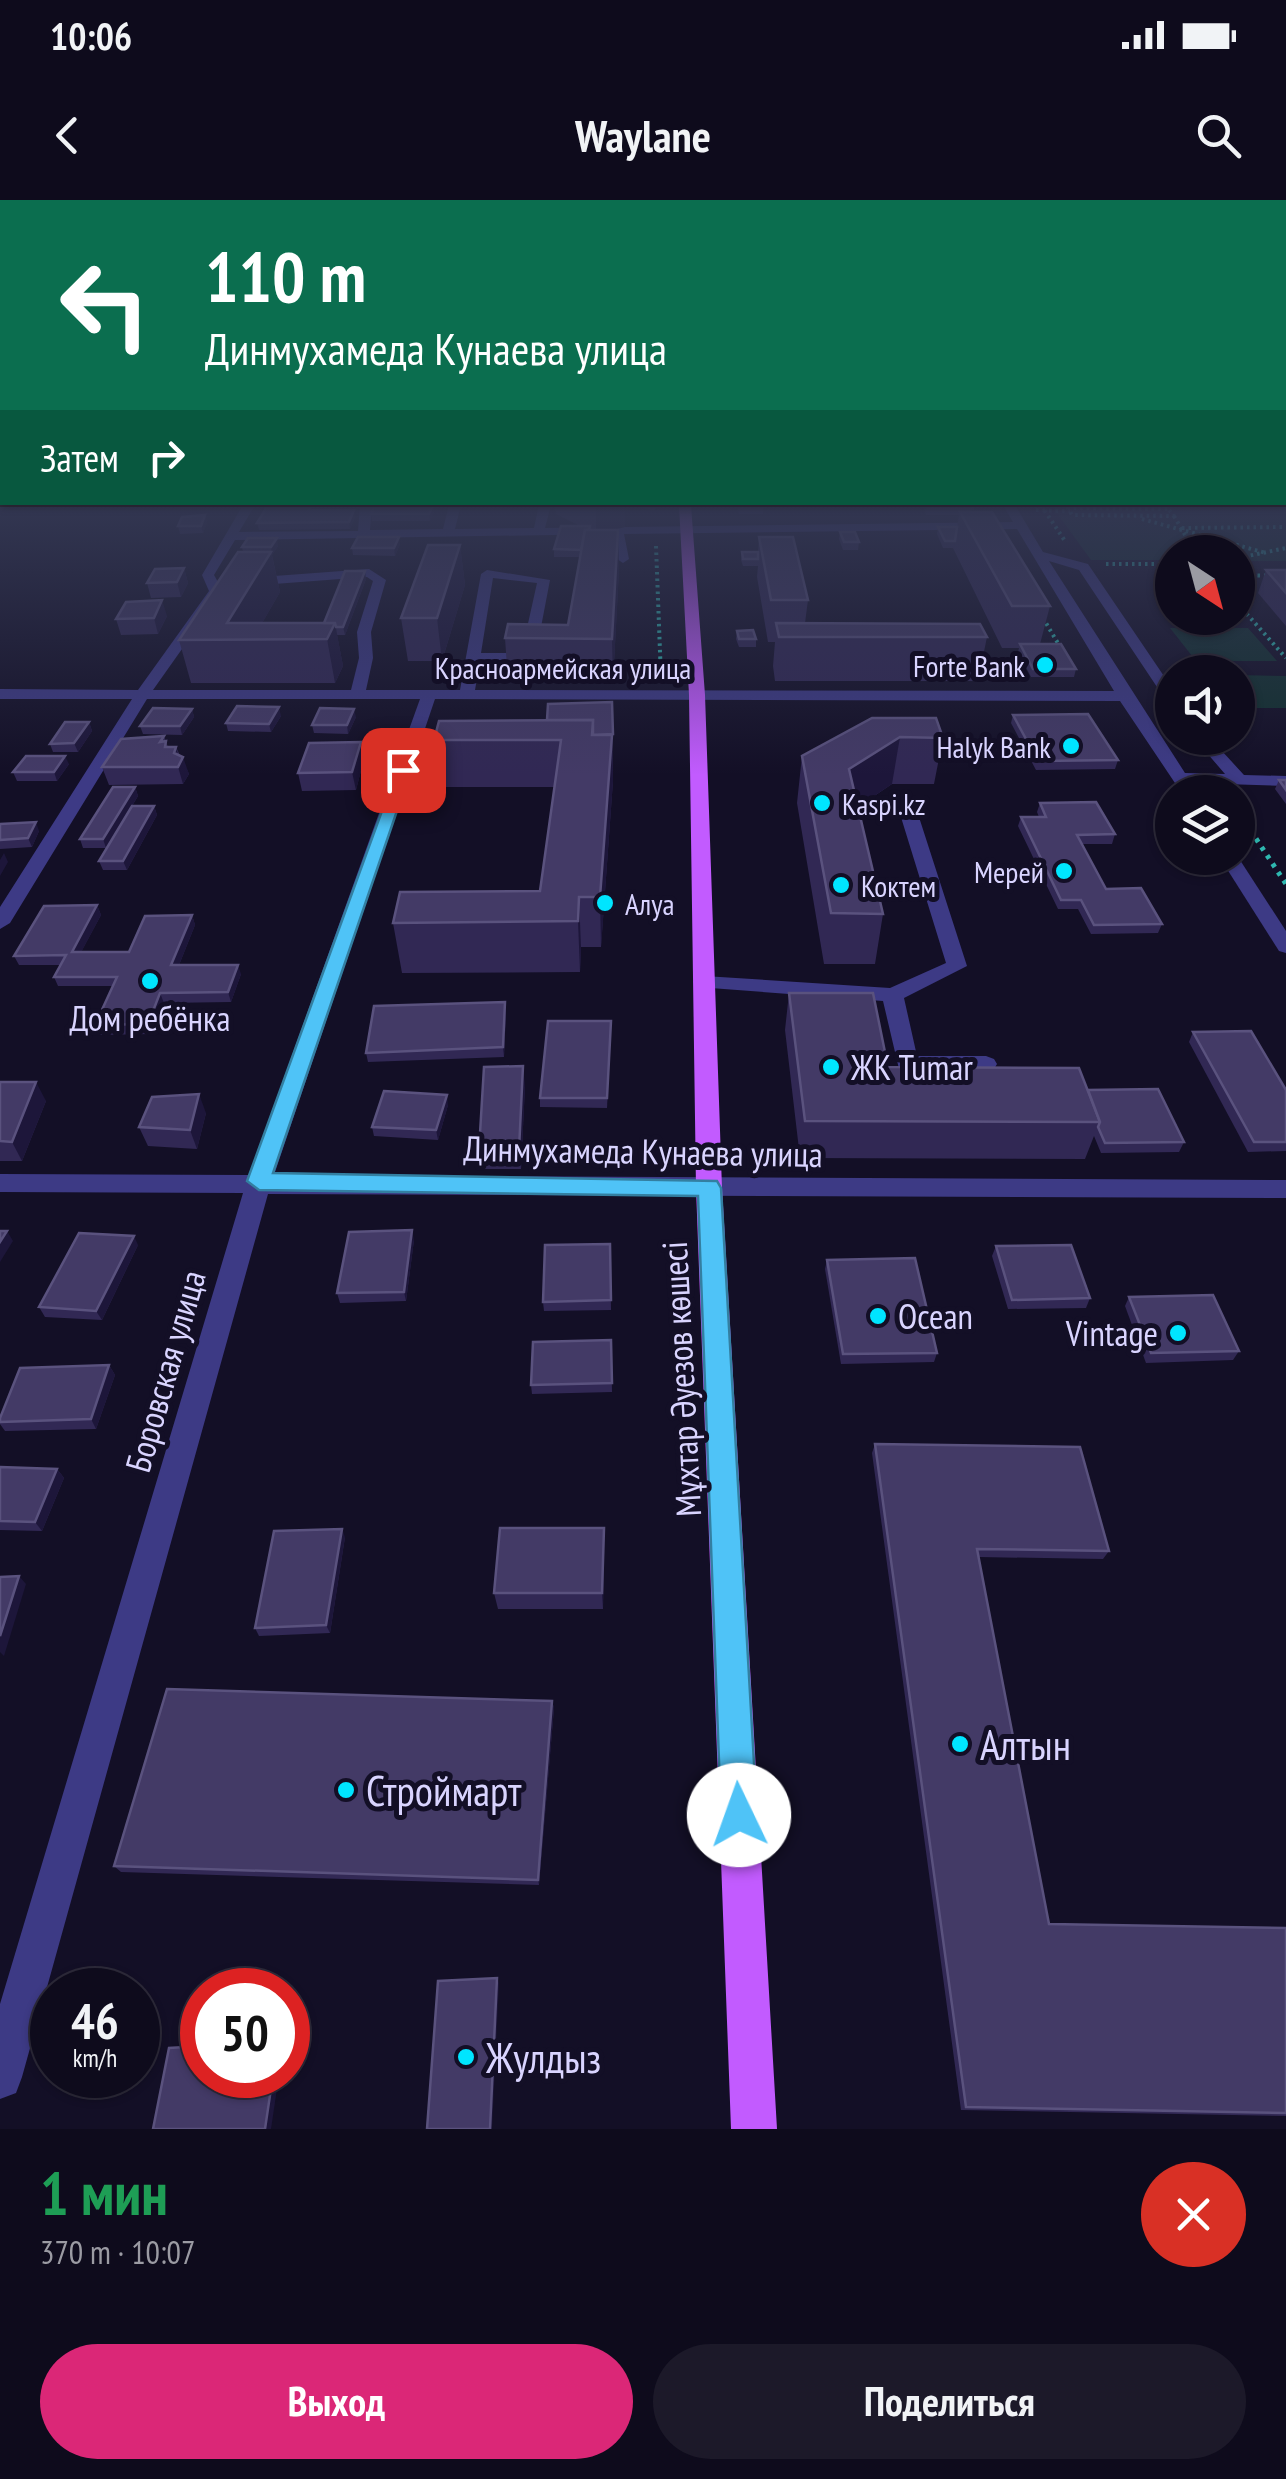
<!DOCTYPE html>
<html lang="ru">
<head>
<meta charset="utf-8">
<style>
	:root { --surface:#0e0b1c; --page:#1c1929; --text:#f1f3f6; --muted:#9b9ba3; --line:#2e2b3b; --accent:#db2777 }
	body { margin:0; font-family:"PT Sans Narrow",sans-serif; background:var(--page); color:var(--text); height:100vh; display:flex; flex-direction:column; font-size:38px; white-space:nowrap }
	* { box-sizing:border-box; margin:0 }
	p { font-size:32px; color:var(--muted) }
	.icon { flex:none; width:55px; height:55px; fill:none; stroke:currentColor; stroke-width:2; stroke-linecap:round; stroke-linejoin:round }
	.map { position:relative; height:1929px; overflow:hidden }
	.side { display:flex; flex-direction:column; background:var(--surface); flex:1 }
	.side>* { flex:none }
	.guide { position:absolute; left:0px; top:0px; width:1288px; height:305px; box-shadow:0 2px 8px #0004,0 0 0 2px var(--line); background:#0b6e4f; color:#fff; overflow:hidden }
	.needle { width:65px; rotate:144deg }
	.controls { position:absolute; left:1155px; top:335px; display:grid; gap:20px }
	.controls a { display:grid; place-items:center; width:100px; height:100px; border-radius:50%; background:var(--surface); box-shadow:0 2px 8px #0004,0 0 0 2px var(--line); font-size:50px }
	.speed { position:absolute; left:30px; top:1768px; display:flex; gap:20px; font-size:50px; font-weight:700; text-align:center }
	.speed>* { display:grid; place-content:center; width:130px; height:130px; border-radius:50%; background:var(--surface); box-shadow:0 2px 8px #0004,0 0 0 2px var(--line); line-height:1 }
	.speed small { font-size:25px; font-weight:400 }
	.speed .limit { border:15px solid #d22; background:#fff; color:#111 }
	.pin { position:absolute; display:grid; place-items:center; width:85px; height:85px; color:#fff; margin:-42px; border-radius:20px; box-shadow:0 5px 15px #0006 }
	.me { position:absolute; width:110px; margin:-55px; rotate:357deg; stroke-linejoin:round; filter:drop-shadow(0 0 8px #0008) }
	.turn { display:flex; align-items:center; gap:35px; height:210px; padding:0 40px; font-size:45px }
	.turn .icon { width:130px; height:130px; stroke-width:2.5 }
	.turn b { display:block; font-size:70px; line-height:85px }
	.then { display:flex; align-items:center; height:95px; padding:0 40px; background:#0003; gap:20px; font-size:38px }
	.round { display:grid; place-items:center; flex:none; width:105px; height:105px; border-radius:52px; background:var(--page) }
	.overview { display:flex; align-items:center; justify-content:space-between; height:170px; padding:0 40px }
	h1 { font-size:60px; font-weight:700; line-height:75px; color:#1e9e55 }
	.cta { display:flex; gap:20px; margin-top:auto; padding:20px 40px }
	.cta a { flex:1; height:115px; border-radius:60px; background:var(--accent); color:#fff; font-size:40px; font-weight:700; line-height:115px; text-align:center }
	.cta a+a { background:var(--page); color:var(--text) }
	.status { display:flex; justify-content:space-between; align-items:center; height:70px; padding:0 50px; background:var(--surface); direction:ltr }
	.status svg { height:28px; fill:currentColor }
	header { display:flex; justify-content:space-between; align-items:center; height:130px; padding:0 40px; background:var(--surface); font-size:45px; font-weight:700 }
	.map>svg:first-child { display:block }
	.green { fill:#12302f }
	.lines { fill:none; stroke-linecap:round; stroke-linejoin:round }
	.path-far1 { stroke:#2fb8b0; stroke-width:4; stroke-dasharray:2.5 4; stroke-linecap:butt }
	.path { stroke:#2fb8b0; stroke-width:5; stroke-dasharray:4 6; stroke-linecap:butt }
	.minor { fill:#3d3a85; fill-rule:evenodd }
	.major { fill:#c25bff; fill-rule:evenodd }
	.wall { fill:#312854 }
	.shaded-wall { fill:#1d163a }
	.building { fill:#433a66; stroke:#5a527e; stroke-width:2.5 }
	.route { fill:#4fc3f7; stroke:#337fa1; stroke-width:2.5 }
	.poi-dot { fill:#00e5ff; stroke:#130f26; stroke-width:4 }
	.labels { text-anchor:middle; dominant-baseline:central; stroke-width:10; stroke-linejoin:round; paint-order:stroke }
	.far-poi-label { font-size:30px; fill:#d9d4ff; stroke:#130f26; text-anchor:end }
	.far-street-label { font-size:30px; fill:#d9d4ff; stroke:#130f26 }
	.poi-label { font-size:35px; fill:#d9d4ff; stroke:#130f26; text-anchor:start }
	.street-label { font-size:35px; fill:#d9d4ff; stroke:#130f26 }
	.near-poi-label { font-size:42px; fill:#d9d4ff; stroke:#130f26; text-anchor:start }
</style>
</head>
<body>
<div class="status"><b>10:06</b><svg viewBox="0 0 49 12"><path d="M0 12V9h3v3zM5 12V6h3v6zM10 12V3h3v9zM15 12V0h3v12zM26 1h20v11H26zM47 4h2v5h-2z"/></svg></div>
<header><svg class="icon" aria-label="back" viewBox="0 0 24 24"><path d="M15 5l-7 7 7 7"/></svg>Waylane<svg class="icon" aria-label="search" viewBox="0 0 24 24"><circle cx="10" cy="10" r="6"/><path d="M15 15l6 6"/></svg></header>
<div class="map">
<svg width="1286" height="1929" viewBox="0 0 1286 1929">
	<rect width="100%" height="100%" fill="#130f26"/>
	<g class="green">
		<path d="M1051,305H1286V361H1238V352H1172V360H1091Z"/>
		<path d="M1170,428H1248L1277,461H1196Z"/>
		<path d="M1238,475L1286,476V508H1238Z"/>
	</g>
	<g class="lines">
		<g class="path-far1">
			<path d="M1041,305L1065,341"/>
			<path d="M1165,305L1174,316L1072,315L1068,308L1168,309"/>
			<path d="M1036,310L1070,311"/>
			<path d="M1174,316L1195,352"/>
			<path d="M1142,319L1266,353"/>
			<path d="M1182,328L1286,327"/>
			<path d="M656,346L661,478"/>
			<path d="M1238,358L1286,348"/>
			<path d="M1106,364H1172"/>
			<path d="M1238,375L1286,376"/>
			<path d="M1238,404L1286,458"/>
			<path d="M1043,418L1062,450"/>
			<path d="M1238,612L1246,625"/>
		</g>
		<path class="path" d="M1245,622L1286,684"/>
		<g class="minor">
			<path d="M243,305H255L239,332L358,331L360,305H372L370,330L443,329L449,305H461L455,329L534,328L539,305H551L545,328L1013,322L1003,305H1015L1043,352L1088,364L1172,488V504L1167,502L1079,370L1049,361L1185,573L1225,574L1194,538H1210L1244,575L1286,576V586L1192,583L1197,592H1181L1120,501L435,499L274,975L1286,980V998L268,994L22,1877L16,1893L0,1899V1804L243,993L0,992V974L249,975L420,499H147L10,723L0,729V707L132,499H0V489L138,490L209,391L202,375ZM1017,329L1114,491L475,490L480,461H508L537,448L550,380L487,370L481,374L460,490H366L373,458L371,432L386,380L369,369L246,378L240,382L246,386L367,377L373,381L357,432L359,458L351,490H153L223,391L214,375L235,340L612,334L617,359L623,363L629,359L624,334ZM493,378L537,383L523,446L506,453H481Z"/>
			<path d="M627,305H657L659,307L653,310Z"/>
			<path d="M909,609L918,614L967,766L904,798L917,856H986L994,859L997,864L994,869H899L883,801L697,787L693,782L697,777L704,776L890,788L946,763L900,614Z"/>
			<path d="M1220,658L1238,657L1286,731V753L1279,751Z"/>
		</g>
		<path class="major" d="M679,305H691L705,495L722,988L777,1929H731L696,988L689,495Z"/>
	</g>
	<g class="wall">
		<path d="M176,305H204L201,308H176Z"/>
		<path d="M375,305H437L430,321H372L371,314Z"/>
		<path d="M555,305H625V327L611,330L619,370L613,482L508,481L505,438L568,425L580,357H554V349L580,326L556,314Z"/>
		<path d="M737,305H763V314H739Z"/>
		<path d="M922,305H970L972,308L971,312L1050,406L1040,444L1076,469L1074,477H1031L1018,452L1019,448H1002L953,348H943L937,334L938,327H957L959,315H926Z"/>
		<path d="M314,310L355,317L350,329L259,330L257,323Z"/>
		<path d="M205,315L207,322L203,333L180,334L178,326Z"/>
		<path d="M840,332L859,342L858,350H843L839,339Z"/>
		<path d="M759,337L808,400L805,423L987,437L978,481H775L773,466L775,442H768L757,377L758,366H743L741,360L742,352H758Z"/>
		<path d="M400,344L395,356L353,355L352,348Z"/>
		<path d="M460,345L465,385L442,461H408L401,418Z"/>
		<path d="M278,346L272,355L280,392L262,423H324L366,379L345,435H337L343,466L335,483H191L179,440L243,352L242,347Z"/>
		<path d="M184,368L188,383L181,397L151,398L147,383Z"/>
		<path d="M1266,370H1286V426L1258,393Z"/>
		<path d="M167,416L158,434L121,435L116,419Z"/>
		<path d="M737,431L756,439V447H739L736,439Z"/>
		<path d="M612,502L613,581L601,747H581L580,772L402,773L393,723L540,691L555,587H440L434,540L547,520Z"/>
		<path d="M192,509L194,517L182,535L143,534L140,526Z"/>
		<path d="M1013,515L1118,560L1115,569L1036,570L1011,523Z"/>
		<path d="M281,516L271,532L228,531L226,523Z"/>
		<path d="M356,517L348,534L314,533L312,525Z"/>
		<path d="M872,518L943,538L934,584H892L858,607L883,714L875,764H824L797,603L802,556Z"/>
		<path d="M89,522L92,531L78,552H53L50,544Z"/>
		<path d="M164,536L168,547H176L189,574L183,584L109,585L102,567Z"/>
		<path d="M364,559L356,590L302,591L298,573Z"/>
		<path d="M69,564L57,581H17L13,572Z"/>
		<path d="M1279,580H1286V604L1275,589Z"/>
		<path d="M135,587L138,596L132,606H154L157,615L127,670H103L99,661L106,648H83L80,639Z"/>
		<path d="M1040,603L1115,634L1112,644H1082L1106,689L1162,724L1158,733L1091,734L1078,709H1058L1018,626L1021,617H1039L1037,612Z"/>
		<path d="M0,624L39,631L32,647L0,649Z"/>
		<path d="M97,705L101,715L81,752H129L192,715L195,725L179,765L241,774L231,802L164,803L152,834L99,835L95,825L113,786H58L54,777L61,765H19L14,756Z"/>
		<path d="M789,793L888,867L1088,890L1184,942L1179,952L1101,953L1094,936L1085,959L800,958L785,830Z"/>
		<path d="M506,811L504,857L368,862L366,853Z"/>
		<path d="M611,831L607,908L540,907V898Z"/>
		<path d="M1193,832L1286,890V951L1248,952L1189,842Z"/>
		<path d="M0,882L46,901L22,961H0Z"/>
		<path d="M525,886L521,969H482L479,950Z"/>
		<path d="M448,905L438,940L374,936L372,927Z"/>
		<path d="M206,913L197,949L148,946L139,927Z"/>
		<path d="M414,1040L406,1101L340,1103L337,1093Z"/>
		<path d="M610,1044L611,1110L544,1111L543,1102Z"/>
		<path d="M138,1045L102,1120L45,1117L39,1107Z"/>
		<path d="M996,1046L1090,1098L1086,1108L1008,1109L992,1056Z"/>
		<path d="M827,1060L937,1153L934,1162L841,1164L825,1069Z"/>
		<path d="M1129,1097L1239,1151L1233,1160L1146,1163L1125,1106Z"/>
		<path d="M611,1140L612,1192L532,1194L531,1185Z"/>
		<path d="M109,1165L115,1175L96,1229L5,1231L0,1224V1218Z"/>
		<path d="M875,1244L1109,1351L1103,1359L979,1357L1049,1724L1286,1728V1916L961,1910L872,1253Z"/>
		<path d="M0,1267L57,1269L64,1278L42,1331L0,1330Z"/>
		<path d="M345,1337L330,1433L259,1436L255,1428Z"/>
		<path d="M604,1345L603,1409H498L494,1393Z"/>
		<path d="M552,1501L554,1508L539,1685L121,1672L114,1666Z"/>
	</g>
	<g class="shaded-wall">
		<path d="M433,305H437L430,321L429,314Z"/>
		<path d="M604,305H625V327L596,334V307Z"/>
		<path d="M354,310L355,317L350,329L349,322Z"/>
		<path d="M205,315L207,322L203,333L201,326Z"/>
		<path d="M618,330L619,370L613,482L612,439Z"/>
		<path d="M399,337L400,344L395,356L394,348Z"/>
		<path d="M277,338L278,346L272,355L271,347Z"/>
		<path d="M460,345L465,385L442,461L437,418Z"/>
		<path d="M271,352L280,392L253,439L227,423Z"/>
		<path d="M184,368L188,383L181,397L177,382Z"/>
		<path d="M365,371L366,379L345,435L343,427Z"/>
		<path d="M162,400L167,416L158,434L154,418Z"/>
		<path d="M335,423L343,466L335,483L327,439Z"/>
		<path d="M279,507L281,516L271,532L269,524Z"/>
		<path d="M192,509L194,517L182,535L180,526Z"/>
		<path d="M354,509L356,517L348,534L347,525Z"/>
		<path d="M89,522L92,531L78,552L74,543Z"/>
		<path d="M612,535L613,581L601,747L600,697Z"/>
		<path d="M900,537L892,584L843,617L849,569Z"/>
		<path d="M361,542L364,559L356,590L352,572Z"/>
		<path d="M176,547L180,562L183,557L189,574L183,584L174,553Z"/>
		<path d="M65,556L69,564L57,581L54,572Z"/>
		<path d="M135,587L138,596L106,648L103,639Z"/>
		<path d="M154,606L157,615L127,670L123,661Z"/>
		<path d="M36,622L39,631L32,647L28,638Z"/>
		<path d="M4,653L8,662L0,676V660Z"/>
		<path d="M579,697L581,747L580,772L578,721Z"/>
		<path d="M97,705L101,715L76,762L72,752Z"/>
		<path d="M192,715L195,725L175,775L171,765Z"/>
		<path d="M238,765L241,774L231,802L228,792Z"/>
		<path d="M160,793L164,803L152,834L148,824Z"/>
		<path d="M505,802L506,811L504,857L503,847Z"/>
		<path d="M523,866L525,886L521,969L519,950Z"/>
		<path d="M36,882L46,901L22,961L12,942Z"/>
		<path d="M199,894L206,913L197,949L190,930Z"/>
		<path d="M447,895L448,905L438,940L436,930Z"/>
		<path d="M412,1030L414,1040L406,1101L404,1092Z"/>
		<path d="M7,1031L13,1041L0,1062V1042Z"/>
		<path d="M134,1036L138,1045L102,1120L96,1111Z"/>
		<path d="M109,1165L115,1175L96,1229L91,1219Z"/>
		<path d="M57,1269L64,1278L42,1331L35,1322Z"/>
		<path d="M604,1328V1345L603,1409L602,1393Z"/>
		<path d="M342,1329L345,1337L330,1433L326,1425Z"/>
		<path d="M19,1376L26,1384L4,1456L0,1452V1436Z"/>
		<path d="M552,1501L554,1508L539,1685L538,1680Z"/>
		<path d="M497,1778L499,1783L492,1929H490Z"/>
		<path d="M273,1875H279L271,1929H265Z"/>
	</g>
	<g class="building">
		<path d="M268,305H311L309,310H354L349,322L257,323Z"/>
		<path d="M375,305H433L429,314H371Z"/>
		<path d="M739,305H763V307H740Z"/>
		<path d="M926,305H970L972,308H928Z"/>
		<path d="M960,312H992L1050,406H1012Z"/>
		<path d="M205,315L201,326H178L182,317Z"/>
		<path d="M561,326H590L589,330H585L581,350L554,349Z"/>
		<path d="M938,327H957L955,341H945Z"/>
		<path d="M585,330H618L612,439L505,438L508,424L568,425Z"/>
		<path d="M840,332H855L859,342H844Z"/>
		<path d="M358,337H399L394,348H352Z"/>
		<path d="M759,337H793L808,400H771Z"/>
		<path d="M248,338H277L271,347H242Z"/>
		<path d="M428,345H460L437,418H401Z"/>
		<path d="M238,352H271L227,423H335L327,439L179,440Z"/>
		<path d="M742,352H758V359H743Z"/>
		<path d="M184,368L177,382L147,383L155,369Z"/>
		<path d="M1266,370H1286V393Z"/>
		<path d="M345,371H365L343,427H336L335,423H324Z"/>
		<path d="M162,400L154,418L116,419L126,402Z"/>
		<path d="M776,423L980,424L987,437H779Z"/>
		<path d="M753,430L756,439H739L737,431Z"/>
		<path d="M1020,444H1061L1076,469H1033Z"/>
		<path d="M612,502L613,534L593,535V520H547L548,504Z"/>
		<path d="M237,506L279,507L269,524L226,523Z"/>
		<path d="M153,508L192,509L180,526H140Z"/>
		<path d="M320,508L354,509L347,525H312Z"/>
		<path d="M1088,514L1118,560L1038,561L1013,515Z"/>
		<path d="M872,518H936L943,538L900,537L849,569L883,714L831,713L802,556Z"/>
		<path d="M593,520L592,535H612L600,697H579L578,721L393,723L400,692L540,691L561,540H434L439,521Z"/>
		<path d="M65,522H89L74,543L50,544Z"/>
		<path d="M164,536L160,542L166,541L165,547H176L174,553L183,557L178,567H102L121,539Z"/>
		<path d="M361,542L352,572L298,573L309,543Z"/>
		<path d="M26,556H65L54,572H13Z"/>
		<path d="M1279,580H1286V590Z"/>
		<path d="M113,587H135L103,639H80Z"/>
		<path d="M1096,602L1115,634L1077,635L1106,689L1141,688L1162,724L1094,725L1081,700H1061L1021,617H1046L1040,603Z"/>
		<path d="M132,606H154L123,661H99Z"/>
		<path d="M36,622L28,638L0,640V624Z"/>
		<path d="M97,705L72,752H129L145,716L192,715L171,765H238L228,792L160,793L148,824L95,825L117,777H54L66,755L14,756L44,706Z"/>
		<path d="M789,793H873L888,867L1079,868L1100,922L805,921Z"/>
		<path d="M505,802L503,847L366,853L374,806Z"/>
		<path d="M548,821H611L607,898H540Z"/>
		<path d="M1251,831L1286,890V942H1254L1193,832Z"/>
		<path d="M523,866L519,950H479L484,867Z"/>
		<path d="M0,882H36L12,942L0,941Z"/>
		<path d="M1158,889L1184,942L1105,943L1098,927L1100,922L1088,890Z"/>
		<path d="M384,891L447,895L436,930L372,927Z"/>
		<path d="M199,894L190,930L139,927L152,897Z"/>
		<path d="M412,1030L404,1092L337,1093L349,1032Z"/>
		<path d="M0,1031H7L0,1042Z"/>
		<path d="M79,1033L134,1036L96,1111L39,1107Z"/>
		<path d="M610,1044L611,1100L543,1102L545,1045Z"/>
		<path d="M1071,1045L1090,1098L1012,1100L996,1046Z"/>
		<path d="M915,1058L937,1153L843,1154L827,1060Z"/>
		<path d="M1213,1095L1239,1151L1151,1153L1129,1097Z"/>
		<path d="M611,1140L612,1183L531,1185L533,1142Z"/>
		<path d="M109,1165L91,1219L0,1222V1218L20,1168Z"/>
		<path d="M875,1244L1080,1247L1109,1351L977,1349L1049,1724L1286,1728V1913L966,1907Z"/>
		<path d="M0,1267L57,1269L35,1322L0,1321Z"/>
		<path d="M500,1328H604L602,1393H494Z"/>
		<path d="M342,1329L326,1425L255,1428L274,1331Z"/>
		<path d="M19,1376L0,1436V1377Z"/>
		<path d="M167,1489L552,1501L538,1680L114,1666Z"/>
		<path d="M497,1778L490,1929H427L438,1781Z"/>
		<path d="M202,1846V1875H273L265,1929H153L169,1848Z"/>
	</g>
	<linearGradient id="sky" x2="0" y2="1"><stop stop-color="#0a0815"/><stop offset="0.53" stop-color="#333752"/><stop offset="1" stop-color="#333752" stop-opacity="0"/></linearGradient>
	<rect width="1286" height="575" fill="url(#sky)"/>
	<path class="route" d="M398,567L411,570L273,973L717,981L721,988L757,1615L751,1628L739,1633L727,1628L721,1615L698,996L259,990L247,981Z"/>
	<g class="poi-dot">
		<circle cx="1045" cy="465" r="10"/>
		<circle cx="1071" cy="546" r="10"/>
		<circle cx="822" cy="603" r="10"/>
		<circle cx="1064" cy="671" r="10"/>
		<circle cx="841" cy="685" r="10"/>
		<circle cx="605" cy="703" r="10"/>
		<circle cx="150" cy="781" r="10"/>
		<circle cx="831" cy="867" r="10"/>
		<circle cx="878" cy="1116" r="10"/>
		<circle cx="1178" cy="1133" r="10"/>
		<circle cx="960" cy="1544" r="10"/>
		<circle cx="346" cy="1590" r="10"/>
		<circle cx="466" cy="1857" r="10"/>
	</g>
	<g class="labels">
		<g class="far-poi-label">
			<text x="1025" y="465">Forte Bank</text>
			<text x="1051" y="546">Halyk Bank</text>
			<text x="842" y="603" text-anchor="start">Kaspi.kz</text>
			<text x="1044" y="671">Мерей</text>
			<text x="861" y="685" text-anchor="start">Коктем</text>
			<text x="625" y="703" text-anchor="start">Алуа</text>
		</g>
		<g class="far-street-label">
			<text x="563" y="467">Красноармейская улица</text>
		</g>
		<g class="poi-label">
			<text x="150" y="818" text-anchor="middle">Дом ребёнка</text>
			<text x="851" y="867">ЖК Tumar</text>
			<text x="898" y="1116">Ocean</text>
			<text x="1158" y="1133" text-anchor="end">Vintage</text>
		</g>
		<g class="street-label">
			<text transform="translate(643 951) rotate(1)">Динмухамеда Кунаева улица</text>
			<text transform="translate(165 1171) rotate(-74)">Боровская улица</text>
			<text transform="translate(681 1179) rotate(-93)">Мұхтар Әуезов көшесі</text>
		</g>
		<g class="near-poi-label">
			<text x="980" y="1544">Алтын</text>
			<text x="366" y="1590">Строймарт</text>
			<text x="486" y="1857">Жулдыз</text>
		</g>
	</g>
</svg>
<div class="controls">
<a><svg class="needle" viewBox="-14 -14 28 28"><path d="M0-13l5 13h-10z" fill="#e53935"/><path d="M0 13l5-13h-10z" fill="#9b9ba3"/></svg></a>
<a><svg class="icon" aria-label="sound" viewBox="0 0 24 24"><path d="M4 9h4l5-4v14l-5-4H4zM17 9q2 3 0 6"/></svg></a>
<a><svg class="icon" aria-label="layers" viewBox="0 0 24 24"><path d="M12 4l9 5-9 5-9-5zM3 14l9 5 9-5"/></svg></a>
</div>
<div class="speed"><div>46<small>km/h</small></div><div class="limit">50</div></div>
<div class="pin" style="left:403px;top:570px;background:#d93025"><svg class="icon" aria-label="arrive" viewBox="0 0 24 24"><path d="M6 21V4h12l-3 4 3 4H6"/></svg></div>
<svg class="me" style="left:739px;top:1615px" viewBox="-20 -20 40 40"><circle r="19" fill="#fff"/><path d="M0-13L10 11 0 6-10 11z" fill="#4fc3f7"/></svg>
<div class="guide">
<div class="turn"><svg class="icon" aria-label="left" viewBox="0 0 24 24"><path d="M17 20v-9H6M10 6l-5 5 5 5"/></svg><div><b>110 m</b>Динмухамеда Кунаева улица</div></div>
<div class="then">Затем<svg class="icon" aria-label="right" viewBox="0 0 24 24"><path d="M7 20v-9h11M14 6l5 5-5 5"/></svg></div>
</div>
</div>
<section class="side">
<div class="overview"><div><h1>1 мин</h1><p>370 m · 10:07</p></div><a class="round" style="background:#d93025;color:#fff"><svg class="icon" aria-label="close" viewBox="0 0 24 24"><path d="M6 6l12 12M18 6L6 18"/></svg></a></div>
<div class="cta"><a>Выход</a><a>Поделиться</a></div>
</section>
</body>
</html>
